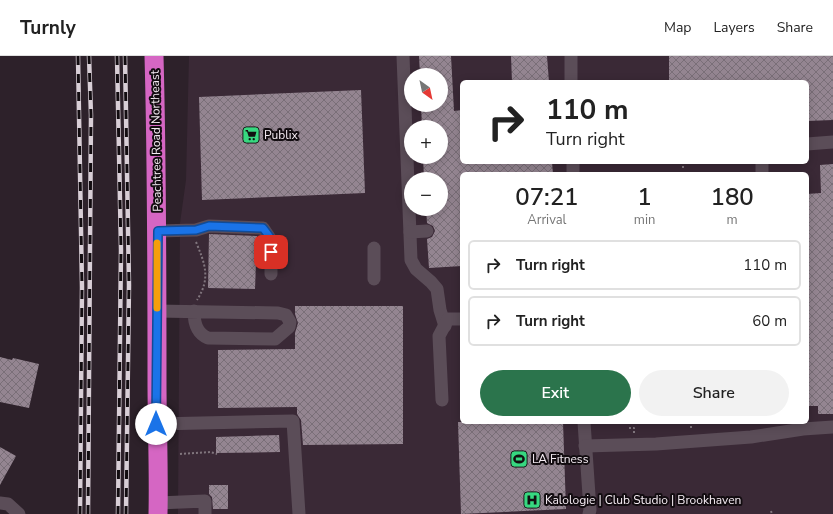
<!DOCTYPE html>
<html lang="en">
<head>
<meta charset="utf-8">
<style>
	:root { --surface:#fff; --page:#f2f2f2; --text:#222; --muted:#767676; --line:#e0e0e0; --accent:#2b744c }
	body { margin:0; font-family:"Nunito Sans",sans-serif; background:var(--page); color:var(--text); height:100vh; display:flex; flex-direction:column; font-size:15px; white-space:nowrap }
	* { box-sizing:border-box; margin:0 }
	p { font-size:13px; color:var(--muted) }
	.icon { flex:none; width:22px; height:22px; fill:none; stroke:currentColor; stroke-width:2; stroke-linecap:round; stroke-linejoin:round }
	.map { position:relative; flex:1; overflow:hidden }
	.drawer { position:absolute; left:460px; top:116px; width:349px; height:252px; display:flex; flex-direction:column; background:var(--surface); border-radius:6px; box-shadow:0 2px 10px #0003 }
	.drawer>* { flex:none }
	.top-card { position:absolute; left:460px; top:24px; width:349px; height:84px; border-radius:6px; box-shadow:0 2px 10px #0003; background:#fff; color:var(--text); overflow:hidden }
	.needle { width:26px; rotate:147deg }
	.fabs { position:absolute; left:404px; top:12px; display:grid; gap:8px }
	.fabs a { display:grid; place-items:center; width:44px; height:44px; border-radius:50%; background:var(--surface); box-shadow:0 2px 10px #0003; font-size:20px }
	.pin { position:absolute; display:grid; place-items:center; width:34px; height:34px; color:#fff; margin:-17px; border-radius:8px; box-shadow:0 2px 6px #0006 }
	.me { position:absolute; width:44px; margin:-22px; rotate:0deg; stroke-linejoin:round; filter:drop-shadow(0 0 3px #0008) }
	.turn { display:flex; align-items:center; gap:14px; height:84px; padding:0 20px; font-size:18px }
	.turn .icon { width:52px; height:52px; stroke-width:2.5 }
	.turn b { display:block; font-size:28px; line-height:34px }
	.eta { display:flex; justify-content:space-evenly; align-items:center; height:68px; text-align:center }
	.eta b { font-size:24px; font-weight:600; line-height:28px }
	.cta { display:flex; gap:8px; margin-top:auto; padding:8px 20px }
	.cta a { flex:1; height:46px; border-radius:24px; background:var(--accent); color:#fff; font-size:16px; font-weight:600; line-height:46px; text-align:center }
	.cta a+a { background:var(--page); color:var(--text) }
	ul { padding:0; list-style:none }
	li { display:flex; align-items:center; gap:12px; height:50px; margin:0 8px 6px; padding:0 12px; border:2px solid var(--line); border-radius:6px }
	li div { flex:1 }
	li b { display:block; font-size:15px }
	li em { font-style:normal }
	header { display:flex; align-items:center; gap:24px; box-sizing:border-box; height:56px; padding:0 20px; background:var(--surface); border-bottom:1px solid var(--line) }
	header strong { font-size:19px }
	nav { display:flex; gap:22px; margin-inline-start:auto; font-size:14px }
	.map>svg:first-child { display:block }
	.built { fill:#3a2936; fill-rule:evenodd }
	.building { fill:url(#building-cross-hatch) }
	.lines { fill:none; stroke-linecap:round; stroke-linejoin:round }
	.path { stroke:#81767e; stroke-width:2; stroke-dasharray:2 2; stroke-linecap:butt }
	.minor { stroke:#5b4d58; stroke-width:13 }
	.highway { stroke:#d566c3; stroke-width:19 }
	.rail-casing { stroke:#d8ced6; stroke-width:4.5 }
	.rail { stroke:#120c10; stroke-width:3; stroke-dasharray:9; stroke-linecap:butt }
	.route-casing { stroke:#114b97; stroke-width:10 }
	.route { stroke:#1a73e8; stroke-width:7 }
	.slow { stroke:#f59e0b; stroke-width:7 }
	.labels { text-anchor:middle; dominant-baseline:central; stroke-width:4; stroke-linejoin:round; paint-order:stroke }
	.poi-label { font-size:12px; fill:#f5ecf3; stroke:#120c10; text-anchor:start }
	.street-label { font-size:12px; fill:#f5ecf3; stroke:#120c10 }
</style>
</head>
<body>
<header>
<strong>Turnly</strong>
<nav><a>Map</a><a>Layers</a><a>Share</a></nav>
</header>
<div class="map">
<svg width="833" height="458" viewBox="0 0 833 458">
	<defs>
		<pattern id="building-cross-hatch" width="8" height="8" patternUnits="userSpaceOnUse"><rect width="8" height="8" fill="#948591"/><path d="M0 0l8 8M0 8l8-8" fill="none" stroke="#7a6f78"/></pattern>
	</defs>
	<rect width="100%" height="100%" fill="#2d212a"/>
	<path class="built" d="M189,0H833V458H597L590,454L586,458H178L180,167L186,124ZM411,19H441V49H411ZM462,26H807V106H462ZM411,71H441V101H411ZM462,118H807V366H462ZM411,123H441V153H411Z"/>
	<g class="building">
		<path d="M419,0H451L454,55L462,54V106H552L553,118H462V210L429,212L427,183L432,181L435,175L433,170L427,167L426,153H441V123H424L423,101H441V71H422L421,49H441V19H420Z"/>
		<path d="M511,0H547L549,26H512Z"/>
		<path d="M669,0H833V64L807,65V26H669Z"/>
		<path d="M361,34L365,137L202,144L199,41Z"/>
		<path d="M833,108V358H818V350H807V138L821,137L820,109Z"/>
		<path d="M209,178L257,180L255,233L208,232Z"/>
		<path d="M295,250H403V388L303,389L301,364L297,358V351L218,352V294L295,293V277L298,267L295,258Z"/>
		<path d="M0,301L12,304L13,302L39,308L29,352L0,346Z"/>
		<path d="M458,366H563L566,453L461,458Z"/>
		<path d="M279,379L280,396L216,397V381Z"/>
		<path d="M0,391L16,400L0,429Z"/>
		<path d="M209,429H228V453H213L212,441L209,438Z"/>
	</g>
	<g class="lines">
		<g class="path">
			<path d="M683,106V114"/>
			<path d="M196,186C205,208 211,222 197,244"/>
			<path d="M691,366V374"/>
			<path d="M629,372H634V377"/>
			<path d="M180,398L210,396L217,398"/>
			<path d="M771,455L772,458"/>
		</g>
		<g class="minor">
			<path d="M403,0L411,204L416,213L431,226L437,233L440,254L445,270"/>
			<path d="M571,0V26"/>
			<path d="M807,88L833,86"/>
			<path d="M573,106V118"/>
			<path d="M762,106V118"/>
			<path d="M158,175L196,174L209,170L263,172L271,184V218"/>
			<path d="M410,176L427,175"/>
			<path d="M374,192V223"/>
			<path d="M157,255L278,257L286,259L290,266L289,271L275,283L208,282C196,277 194,266 194,255"/>
			<path d="M442,344L439,280L448,263H462"/>
			<path d="M584,366L590,454L589,458"/>
			<path d="M157,368L293,365L299,458"/>
			<path d="M585,390L656,388L751,381L803,373L833,371"/>
			<path d="M0,447L8,448L19,458"/>
			<path d="M158,447L205,445V458"/>
		</g>
		<path class="highway" d="M154,0C157,108 157,216 157,325C157,369 159,414 158,458"/>
		<g class="rail-casing">
			<g id="rail">
				<path d="M78,0L82,231L80,458"/>
				<path d="M117,0L121,194L118,458"/>
				<path d="M125,0L129,229L126,458"/>
				<path d="M88,458L91,59L89,0"/>
			</g>
		</g>
		<use href="#rail" class="rail"/>
	</g>
	<g class="lines">
		<g class="route-casing">
			<path id="route" d="M156,368L158,175L196,174L209,170L263,172L272,184L271,196"/>
		</g>
		<use href="#route" class="route"/>
		<path class="slow" d="M157,252V187"/>
	</g>
	<defs>
		<g id="supermarket-square" transform="scale(0.9)"><rect x="-9" y="-9" width="18" height="18" rx="4" fill="#37d880" stroke="#120c10"/><path d="M-6-5.5h2.5l.6 2H6L4.5 2H-2.5L-4.4-4H-6ZM-1.5 3.2a1.3 1.3 0 1 0 .1 0ZM3 3.2a1.3 1.3 0 1 0 .1 0Z" fill="#111"/></g>
		<g id="stadium-square" transform="scale(0.9)"><rect x="-9" y="-9" width="18" height="18" rx="4" fill="#37d880" stroke="#120c10"/><path d="M0-5a6.5 5 0 1 0 0 10a6.5 5 0 1 0 0-10ZM-3.5-1.8h7v3.6h-7Z" fill="#111"/></g>
		<g id="hospital-square" transform="scale(0.9)"><rect x="-9" y="-9" width="18" height="18" rx="4" fill="#37d880" stroke="#120c10"/><path d="M-5-5h3v3.5h4V-5h3V5h-3V1.5h-4V5h-3Z" fill="#111"/></g>
	</defs>
	<g fill-rule="evenodd">
		<use href="#supermarket-square" x="251" y="79"/>
		<use href="#stadium-square" x="519" y="403"/>
		<use href="#hospital-square" x="532" y="444"/>
	</g>
	<g class="labels">
		<g class="poi-label">
			<text x="264" y="79">Publix</text>
			<text x="532" y="403">LA Fitness</text>
			<text x="545" y="444">Kalologie | Club Studio | Brookhaven</text>
		</g>
		<g class="street-label">
			<text transform="translate(156 85) rotate(-91)">Peachtree Road Northeast</text>
		</g>
	</g>
</svg>
<div class="fabs">
<a><svg class="needle" viewBox="-14 -14 28 28"><path d="M0-13l5 13h-10z" fill="#e53935"/><path d="M0 13l5-13h-10z" fill="#767676"/></svg></a>
<a>+</a>
<a>−</a>
</div>
<div class="pin" style="left:271px;top:196px;background:#d93025"><svg class="icon" aria-label="arrive" viewBox="0 0 24 24"><path d="M6 21V4h12l-3 4 3 4H6"/></svg></div>
<svg class="me" style="left:156px;top:368px" viewBox="-20 -20 40 40"><circle r="19" fill="#fff"/><path d="M0-13L10 11 0 6-10 11z" fill="#1a73e8"/></svg>
<div class="top-card">
<div class="turn"><svg class="icon" aria-label="right" viewBox="0 0 24 24"><path d="M7 20v-9h11M14 6l5 5-5 5"/></svg><div><b>110 m</b>Turn right</div></div>
</div>
<section class="drawer">
<div class="eta">
<div><b>07:21</b><p>Arrival</p></div>
<div><b>1</b><p>min</p></div>
<div><b>180</b><p>m</p></div>
</div>
<ul>
<li><svg class="icon" aria-label="right" viewBox="0 0 24 24"><path d="M7 20v-9h11M14 6l5 5-5 5"/></svg><div><b>Turn right</b></div><em>110 m</em></li>
<li><svg class="icon" aria-label="right" viewBox="0 0 24 24"><path d="M7 20v-9h11M14 6l5 5-5 5"/></svg><div><b>Turn right</b></div><em>60 m</em></li>
</ul>
<div class="cta"><a>Exit</a><a>Share</a></div>
</section>
</div>
</body>
</html>
